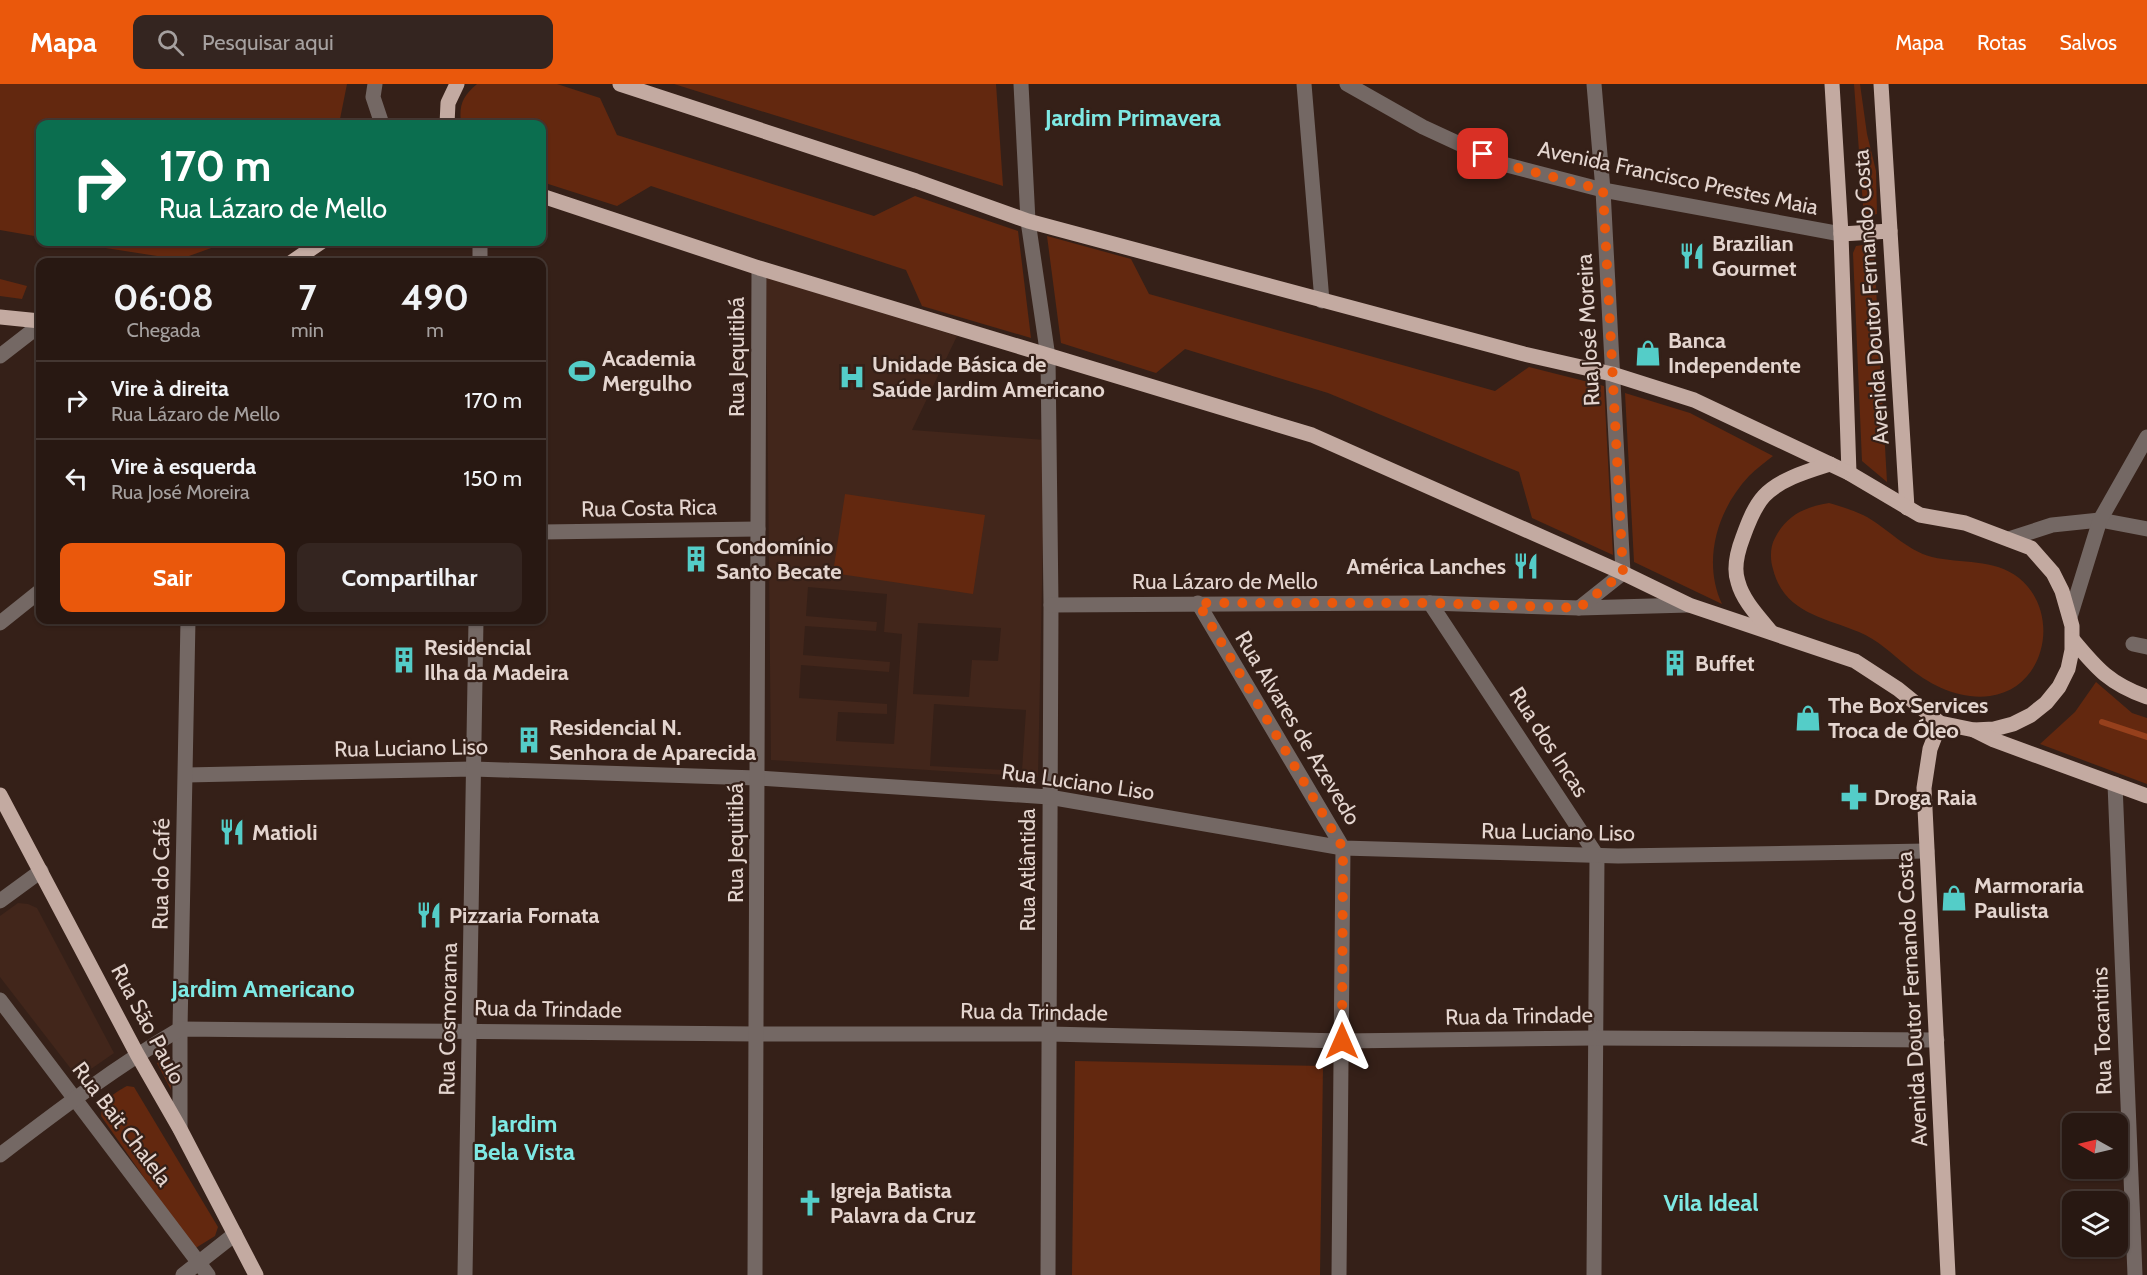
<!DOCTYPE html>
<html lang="pt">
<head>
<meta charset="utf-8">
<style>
	:root { --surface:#281812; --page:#342520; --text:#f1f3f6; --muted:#a5a09f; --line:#443732; --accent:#ea580c }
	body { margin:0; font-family:Cabin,sans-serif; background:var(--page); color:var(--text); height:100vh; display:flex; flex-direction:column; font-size:22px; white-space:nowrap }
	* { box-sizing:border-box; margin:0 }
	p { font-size:20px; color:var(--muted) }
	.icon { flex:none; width:33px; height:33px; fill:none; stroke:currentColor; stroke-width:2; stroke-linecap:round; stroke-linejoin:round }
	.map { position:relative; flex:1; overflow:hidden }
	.drawer { position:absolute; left:36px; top:174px; width:510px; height:366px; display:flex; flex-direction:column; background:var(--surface); border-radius:12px; box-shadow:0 2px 4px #0004,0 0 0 2px var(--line) }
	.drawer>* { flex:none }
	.top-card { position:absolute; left:36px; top:36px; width:510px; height:126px; border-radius:12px; box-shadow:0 2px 4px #0004,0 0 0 2px var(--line); background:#0b6e4f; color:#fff; overflow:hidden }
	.needle { width:39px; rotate:278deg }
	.buttons { position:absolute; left:2062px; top:1029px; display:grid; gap:12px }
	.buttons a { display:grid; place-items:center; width:66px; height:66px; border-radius:12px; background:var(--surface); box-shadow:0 2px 4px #0004,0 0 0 2px var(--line); font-size:30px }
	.pin { position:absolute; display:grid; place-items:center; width:51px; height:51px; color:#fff; margin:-26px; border-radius:12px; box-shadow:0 3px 9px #0006 }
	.me { position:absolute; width:66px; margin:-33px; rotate:0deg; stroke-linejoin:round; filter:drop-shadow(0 0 4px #0008) }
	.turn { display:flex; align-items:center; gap:21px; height:126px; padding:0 24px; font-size:27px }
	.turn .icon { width:78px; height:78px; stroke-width:2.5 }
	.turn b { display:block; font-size:42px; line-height:51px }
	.eta { display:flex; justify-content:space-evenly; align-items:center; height:102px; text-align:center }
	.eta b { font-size:36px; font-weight:700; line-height:42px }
	.action { display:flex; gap:12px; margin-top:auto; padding:12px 24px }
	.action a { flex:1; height:69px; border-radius:12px; background:var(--accent); color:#fff; font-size:24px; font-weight:700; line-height:69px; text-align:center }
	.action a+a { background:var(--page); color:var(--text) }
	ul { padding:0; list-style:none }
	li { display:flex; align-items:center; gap:18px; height:78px; padding:0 24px; border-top:2px solid var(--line) }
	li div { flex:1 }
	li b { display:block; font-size:22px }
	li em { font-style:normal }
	header { display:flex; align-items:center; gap:36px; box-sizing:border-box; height:84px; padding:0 30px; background:var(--accent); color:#fff }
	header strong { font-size:28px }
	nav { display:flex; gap:33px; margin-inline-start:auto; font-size:21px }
	.search { width:420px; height:54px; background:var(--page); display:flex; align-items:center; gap:15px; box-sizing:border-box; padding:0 21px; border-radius:12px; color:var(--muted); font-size:22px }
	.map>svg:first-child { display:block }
	.built { fill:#42261b; fill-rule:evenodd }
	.green { fill:#63280f }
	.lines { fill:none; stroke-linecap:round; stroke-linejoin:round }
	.stream { stroke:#96401c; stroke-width:6 }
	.minor { stroke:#746864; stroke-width:15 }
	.major { stroke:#c3aaa1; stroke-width:15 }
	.route { stroke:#ea580c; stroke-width:10; stroke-dasharray:0 18 }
	.labels { text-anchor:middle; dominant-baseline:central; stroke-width:4.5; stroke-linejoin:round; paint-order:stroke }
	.street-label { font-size:22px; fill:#e4d5cf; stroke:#352018 }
	.poi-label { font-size:22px; font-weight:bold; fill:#e4d5cf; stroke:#352018; text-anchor:start }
	.neighbourhood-label { font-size:24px; font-weight:bold; fill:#7ee9e4; stroke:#352018 }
</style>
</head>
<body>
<header>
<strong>Mapa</strong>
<div class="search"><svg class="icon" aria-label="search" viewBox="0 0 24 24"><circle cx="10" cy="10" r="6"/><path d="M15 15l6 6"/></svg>Pesquisar aqui</div>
<nav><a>Mapa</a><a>Rotas</a><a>Salvos</a></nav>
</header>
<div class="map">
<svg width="2147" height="1191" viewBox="0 0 2147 1191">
	<rect width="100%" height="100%" fill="#352018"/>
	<g class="built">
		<path d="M766,193L957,252L912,346L1045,356L1038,693L771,676ZM808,503L887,510L884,548L902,550L894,660L836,657L838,628L887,630V620L799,614L801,581L889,588L890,578L803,571L805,542L876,547L877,538L806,532ZM918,539L1001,544L998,577L972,576L969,613L913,610ZM934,620L1026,626L1022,687L930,682Z"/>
		<path d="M18,819L28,820L37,824L114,969L78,994L0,893V832Z"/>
	</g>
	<g class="green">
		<path d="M0,0H347L339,40H40V153L0,146Z"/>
		<path d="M477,0H557L600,14L617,51L874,132L915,112L1018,147L1031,254L922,222L906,186L651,102L617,122L542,98V40H461C459,21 462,13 477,0Z"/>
		<path d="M674,0H996L1003,102Z"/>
		<path d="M1854,0H1860L1867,50L1876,87L1877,130L1868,132L1864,129L1863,121Z"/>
		<path d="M1047,152L1131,175L1149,210L1495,307L1529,283L1604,302L1613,471L1532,434L1519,388L1328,309L1185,265L1156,289L1061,259Z"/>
		<path d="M67,158H247L236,162L214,163L189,172H157Z"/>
		<path d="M1863,161L1874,169L1887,398L1862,377L1853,169L1856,162Z"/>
		<path d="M0,195L27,202L22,215L0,212Z"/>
		<path d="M1625,309L1690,329L1773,372C1765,378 1756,385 1749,392C1717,426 1702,477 1722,520L1634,478Z"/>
		<path d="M845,410L985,431L973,510L833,489Z"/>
		<path d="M1829,419C1840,422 1852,426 1863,431C1887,443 1905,466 1932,473C1961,480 1994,474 2019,494C2061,528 2047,604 1990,612C1960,616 1929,601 1907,582C1892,570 1878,556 1859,548C1824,533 1784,529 1773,485C1770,476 1770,462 1775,454C1786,432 1804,423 1829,419Z"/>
		<path d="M2096,598L2132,629L2147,634V700L2040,660L2075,628Z"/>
		<path d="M170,972L171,1006L157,979Z"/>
		<path d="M1075,977L1323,982L1320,1191H1072Z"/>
		<path d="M127,1002L134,1003L218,1143L215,1152L194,1165L101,1032C102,1017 114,1009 127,1002Z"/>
	</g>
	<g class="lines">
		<path class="stream" d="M2102,638L2147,653"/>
		<g class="minor">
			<path d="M375,0L373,13L382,40"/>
			<path d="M1021,0L1028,137L1048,273L1051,521L1048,1191"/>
			<path d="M1304,0L1322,217"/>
			<path d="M1347,0L1423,43L1503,80L1603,106L1841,150"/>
			<path d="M480,178V158"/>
			<path d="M0,272L40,241"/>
			<path d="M542,448L758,445"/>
			<path d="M2009,455L2052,441L2100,436L2147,445"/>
			<path d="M1198,519L1343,764L1339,1191"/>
			<path d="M1430,519L1597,772L1594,1191"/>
			<path d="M1051,521L1430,519L1579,524L1689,521"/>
			<path d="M1579,524L1623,489L1603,106L1594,0"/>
			<path d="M2070,533L2100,436L2147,353"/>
			<path d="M0,539L40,507"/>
			<path d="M2133,560L2147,563"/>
			<path d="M186,691L473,685L757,694L1049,713L1343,764L1618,772L1927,767"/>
			<path d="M2115,700L2135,1191"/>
			<path d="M0,817L41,787"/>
			<path d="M0,916L208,1191"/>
			<path d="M180,1045V945L188,536"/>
			<path d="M0,1071C59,1026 117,982 180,945L757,950H1049L1342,957L1595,954L1937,956"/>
			<path d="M183,1191L235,1150"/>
			<path d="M465,1191L476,536"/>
			<path d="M755,1191L759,184"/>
		</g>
		<g class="major">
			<path d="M1832,0L1841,150L1849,389"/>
			<path d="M1881,0L1907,424"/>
			<path d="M447,40L448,19L457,0"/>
			<path d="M542,112L759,184L1312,351L1623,489L1689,521L1855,577L1898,605L1940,639L1974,646L1994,645L2013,640L2031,631L2046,619L2059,603L2068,585L2072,566V542L2062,507L2053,489L2031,464L1965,439L1920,431L1849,389L1694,316L1612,290L1524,270L1028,137L916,97L620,0"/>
			<path d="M1841,150L1890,147"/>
			<path d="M292,178L321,158"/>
			<path d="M0,233L40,237"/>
			<path d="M1771,548C1759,533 1743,517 1738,498C1733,484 1738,466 1743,453C1748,439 1754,423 1764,412C1780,395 1808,387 1830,380"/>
			<path d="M2073,556C2097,585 2110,600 2147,613"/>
			<path d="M1940,639L1930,665L1924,704L1948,1191"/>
			<path d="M1974,646L1994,656L2147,712"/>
			<path d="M0,711L137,970L180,1045L256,1191"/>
		</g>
	</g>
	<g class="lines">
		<path class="route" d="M1342,957L1343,764L1198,519H1430L1579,524L1623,489L1603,106L1503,80L1483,70"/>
	</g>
	<defs>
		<g id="restaurant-bare" transform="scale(2.07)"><path d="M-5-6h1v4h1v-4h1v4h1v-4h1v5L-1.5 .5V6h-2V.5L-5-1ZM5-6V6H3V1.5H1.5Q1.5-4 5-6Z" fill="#54cdc8" stroke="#352018" stroke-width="2.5" paint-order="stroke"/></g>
		<g id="shop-bare" transform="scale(2.07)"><path d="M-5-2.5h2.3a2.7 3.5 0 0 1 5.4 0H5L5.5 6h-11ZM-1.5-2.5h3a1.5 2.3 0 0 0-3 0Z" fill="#54cdc8" stroke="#352018" stroke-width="2.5" paint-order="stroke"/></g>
		<g id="stadium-bare" transform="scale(2.07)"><path d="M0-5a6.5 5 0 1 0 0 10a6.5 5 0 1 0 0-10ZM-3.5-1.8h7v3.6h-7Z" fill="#54cdc8" stroke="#352018" stroke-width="2.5" paint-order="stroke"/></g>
		<g id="hospital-bare" transform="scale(2.07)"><path d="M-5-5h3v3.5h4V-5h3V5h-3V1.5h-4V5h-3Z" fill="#54cdc8" stroke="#352018" stroke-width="2.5" paint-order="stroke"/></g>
		<g id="building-bare" transform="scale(2.07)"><path d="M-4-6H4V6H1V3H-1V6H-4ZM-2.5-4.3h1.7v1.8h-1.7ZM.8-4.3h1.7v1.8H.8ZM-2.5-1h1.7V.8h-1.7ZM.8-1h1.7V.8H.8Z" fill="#54cdc8" stroke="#352018" stroke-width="2.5" paint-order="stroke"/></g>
		<g id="pharmacy-bare" transform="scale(2.07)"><path d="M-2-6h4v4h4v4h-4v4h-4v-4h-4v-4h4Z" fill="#54cdc8" stroke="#352018" stroke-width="2.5" paint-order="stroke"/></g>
		<g id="church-bare" transform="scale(2.07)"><path d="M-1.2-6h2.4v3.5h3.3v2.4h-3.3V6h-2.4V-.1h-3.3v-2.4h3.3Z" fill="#54cdc8" stroke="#352018" stroke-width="2.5" paint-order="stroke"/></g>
	</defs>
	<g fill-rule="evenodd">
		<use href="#restaurant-bare" x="1692" y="172"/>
		<use href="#shop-bare" x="1648" y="269"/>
		<use href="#stadium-bare" x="582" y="287"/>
		<use href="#hospital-bare" x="852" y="293"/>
		<use href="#building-bare" x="696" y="475"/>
		<use href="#restaurant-bare" x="1526" y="482"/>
		<use href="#building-bare" x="404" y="576"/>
		<use href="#building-bare" x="1675" y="579"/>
		<use href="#shop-bare" x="1808" y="634"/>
		<use href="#building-bare" x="529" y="656"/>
		<use href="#pharmacy-bare" x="1854" y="713"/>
		<use href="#restaurant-bare" x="232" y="748"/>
		<use href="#shop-bare" x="1954" y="814"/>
		<use href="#restaurant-bare" x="429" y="831"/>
		<use href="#church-bare" x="810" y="1119"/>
	</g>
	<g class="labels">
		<g class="street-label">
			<text transform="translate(1678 94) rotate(12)">Avenida Francisco Prestes Maia</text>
			<text transform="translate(1871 213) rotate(-94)">Avenida Doutor Fernando Costa</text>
			<text transform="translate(1588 246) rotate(-93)">Rua José Moreira</text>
			<text transform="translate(736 273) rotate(-90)">Rua Jequitibá</text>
			<text transform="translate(649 424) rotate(-1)">Rua Costa Rica</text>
			<text x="1225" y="497">Rua Lázaro de Mello</text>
			<text transform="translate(1298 644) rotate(59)">Rua Alvares de Azevedo</text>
			<text transform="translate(1549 658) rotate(57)">Rua dos Incas</text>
			<text transform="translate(411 664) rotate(-1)">Rua Luciano Liso</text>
			<text transform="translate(1078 698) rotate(8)">Rua Luciano Liso</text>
			<text transform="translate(1558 748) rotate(1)">Rua Luciano Liso</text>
			<text transform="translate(735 759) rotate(-90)">Rua Jequitibá</text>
			<text transform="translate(1027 786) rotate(-90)">Rua Atlântida</text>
			<text transform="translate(161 790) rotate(-89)">Rua do Café</text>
			<text transform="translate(1912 915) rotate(-93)">Avenida Doutor Fernando Costa</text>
			<text transform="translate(548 925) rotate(1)">Rua da Trindade</text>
			<text transform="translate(1034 928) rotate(1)">Rua da Trindade</text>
			<text transform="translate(1519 932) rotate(-1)">Rua da Trindade</text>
			<text transform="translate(448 935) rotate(-89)">Rua Cosmorama</text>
			<text transform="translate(148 940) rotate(62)">Rua São Paulo</text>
			<text transform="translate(2102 947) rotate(-92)">Rua Tocantins</text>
			<text transform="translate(122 1040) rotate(53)">Rua Bait Chalela</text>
		</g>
		<g class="poi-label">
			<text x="1712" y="159">Brazilian<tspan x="1712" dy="25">Gourmet</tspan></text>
			<text x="1668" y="256">Banca<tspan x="1668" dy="25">Independente</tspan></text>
			<text x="602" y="274">Academia<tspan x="602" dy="25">Mergulho</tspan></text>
			<text x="872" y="280">Unidade Básica de<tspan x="872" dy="25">Saúde Jardim Americano</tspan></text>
			<text x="716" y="462">Condomínio<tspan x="716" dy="25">Santo Becate</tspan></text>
			<text x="1506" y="482" text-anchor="end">América Lanches</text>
			<text x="424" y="563">Residencial<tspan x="424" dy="25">Ilha da Madeira</tspan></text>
			<text x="1695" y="579">Buffet</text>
			<text x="1828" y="621">The Box Services<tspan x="1828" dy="25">Troca de Óleo</tspan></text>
			<text x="549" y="643">Residencial N.<tspan x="549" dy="25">Senhora de Aparecida</tspan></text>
			<text x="1874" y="713">Droga Raia</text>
			<text x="252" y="748">Matioli</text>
			<text x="1974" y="801">Marmoraria<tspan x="1974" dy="25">Paulista</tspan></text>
			<text x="449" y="831">Pizzaria Fornata</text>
			<text x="830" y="1106">Igreja Batista<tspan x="830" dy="25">Palavra da Cruz</tspan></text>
		</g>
		<g class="neighbourhood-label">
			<text x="1133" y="33">Jardim Primavera</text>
			<text x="263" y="904">Jardim Americano</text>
			<text x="524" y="1039">Jardim<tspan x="524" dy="28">Bela Vista</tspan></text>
			<text x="1711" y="1118">Vila Ideal</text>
		</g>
	</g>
</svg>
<div class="buttons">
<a><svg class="needle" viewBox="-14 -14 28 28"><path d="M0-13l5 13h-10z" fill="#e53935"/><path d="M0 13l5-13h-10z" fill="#a5a09f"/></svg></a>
<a><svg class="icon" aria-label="layers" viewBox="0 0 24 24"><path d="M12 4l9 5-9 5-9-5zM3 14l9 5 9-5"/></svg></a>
</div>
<div class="pin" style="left:1483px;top:70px;background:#d93025"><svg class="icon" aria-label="arrive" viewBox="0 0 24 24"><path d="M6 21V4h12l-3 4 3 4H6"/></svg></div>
<svg class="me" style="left:1342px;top:957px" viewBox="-20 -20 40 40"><path d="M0-17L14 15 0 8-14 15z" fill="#ea580c" stroke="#fff" stroke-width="4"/></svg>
<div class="top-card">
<div class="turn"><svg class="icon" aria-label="right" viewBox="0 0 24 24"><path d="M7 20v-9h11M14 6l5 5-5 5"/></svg><div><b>170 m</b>Rua Lázaro de Mello</div></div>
</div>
<section class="drawer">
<div class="eta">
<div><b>06:08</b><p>Chegada</p></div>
<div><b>7</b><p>min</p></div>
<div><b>490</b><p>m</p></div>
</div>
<ul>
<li><svg class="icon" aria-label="right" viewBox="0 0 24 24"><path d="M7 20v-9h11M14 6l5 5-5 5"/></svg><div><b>Vire à direita</b><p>Rua Lázaro de Mello</p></div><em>170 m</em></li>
<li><svg class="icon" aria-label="left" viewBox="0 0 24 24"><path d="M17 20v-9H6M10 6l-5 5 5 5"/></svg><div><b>Vire à esquerda</b><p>Rua José Moreira</p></div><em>150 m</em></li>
</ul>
<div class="action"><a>Sair</a><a>Compartilhar</a></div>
</section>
</div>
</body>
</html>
